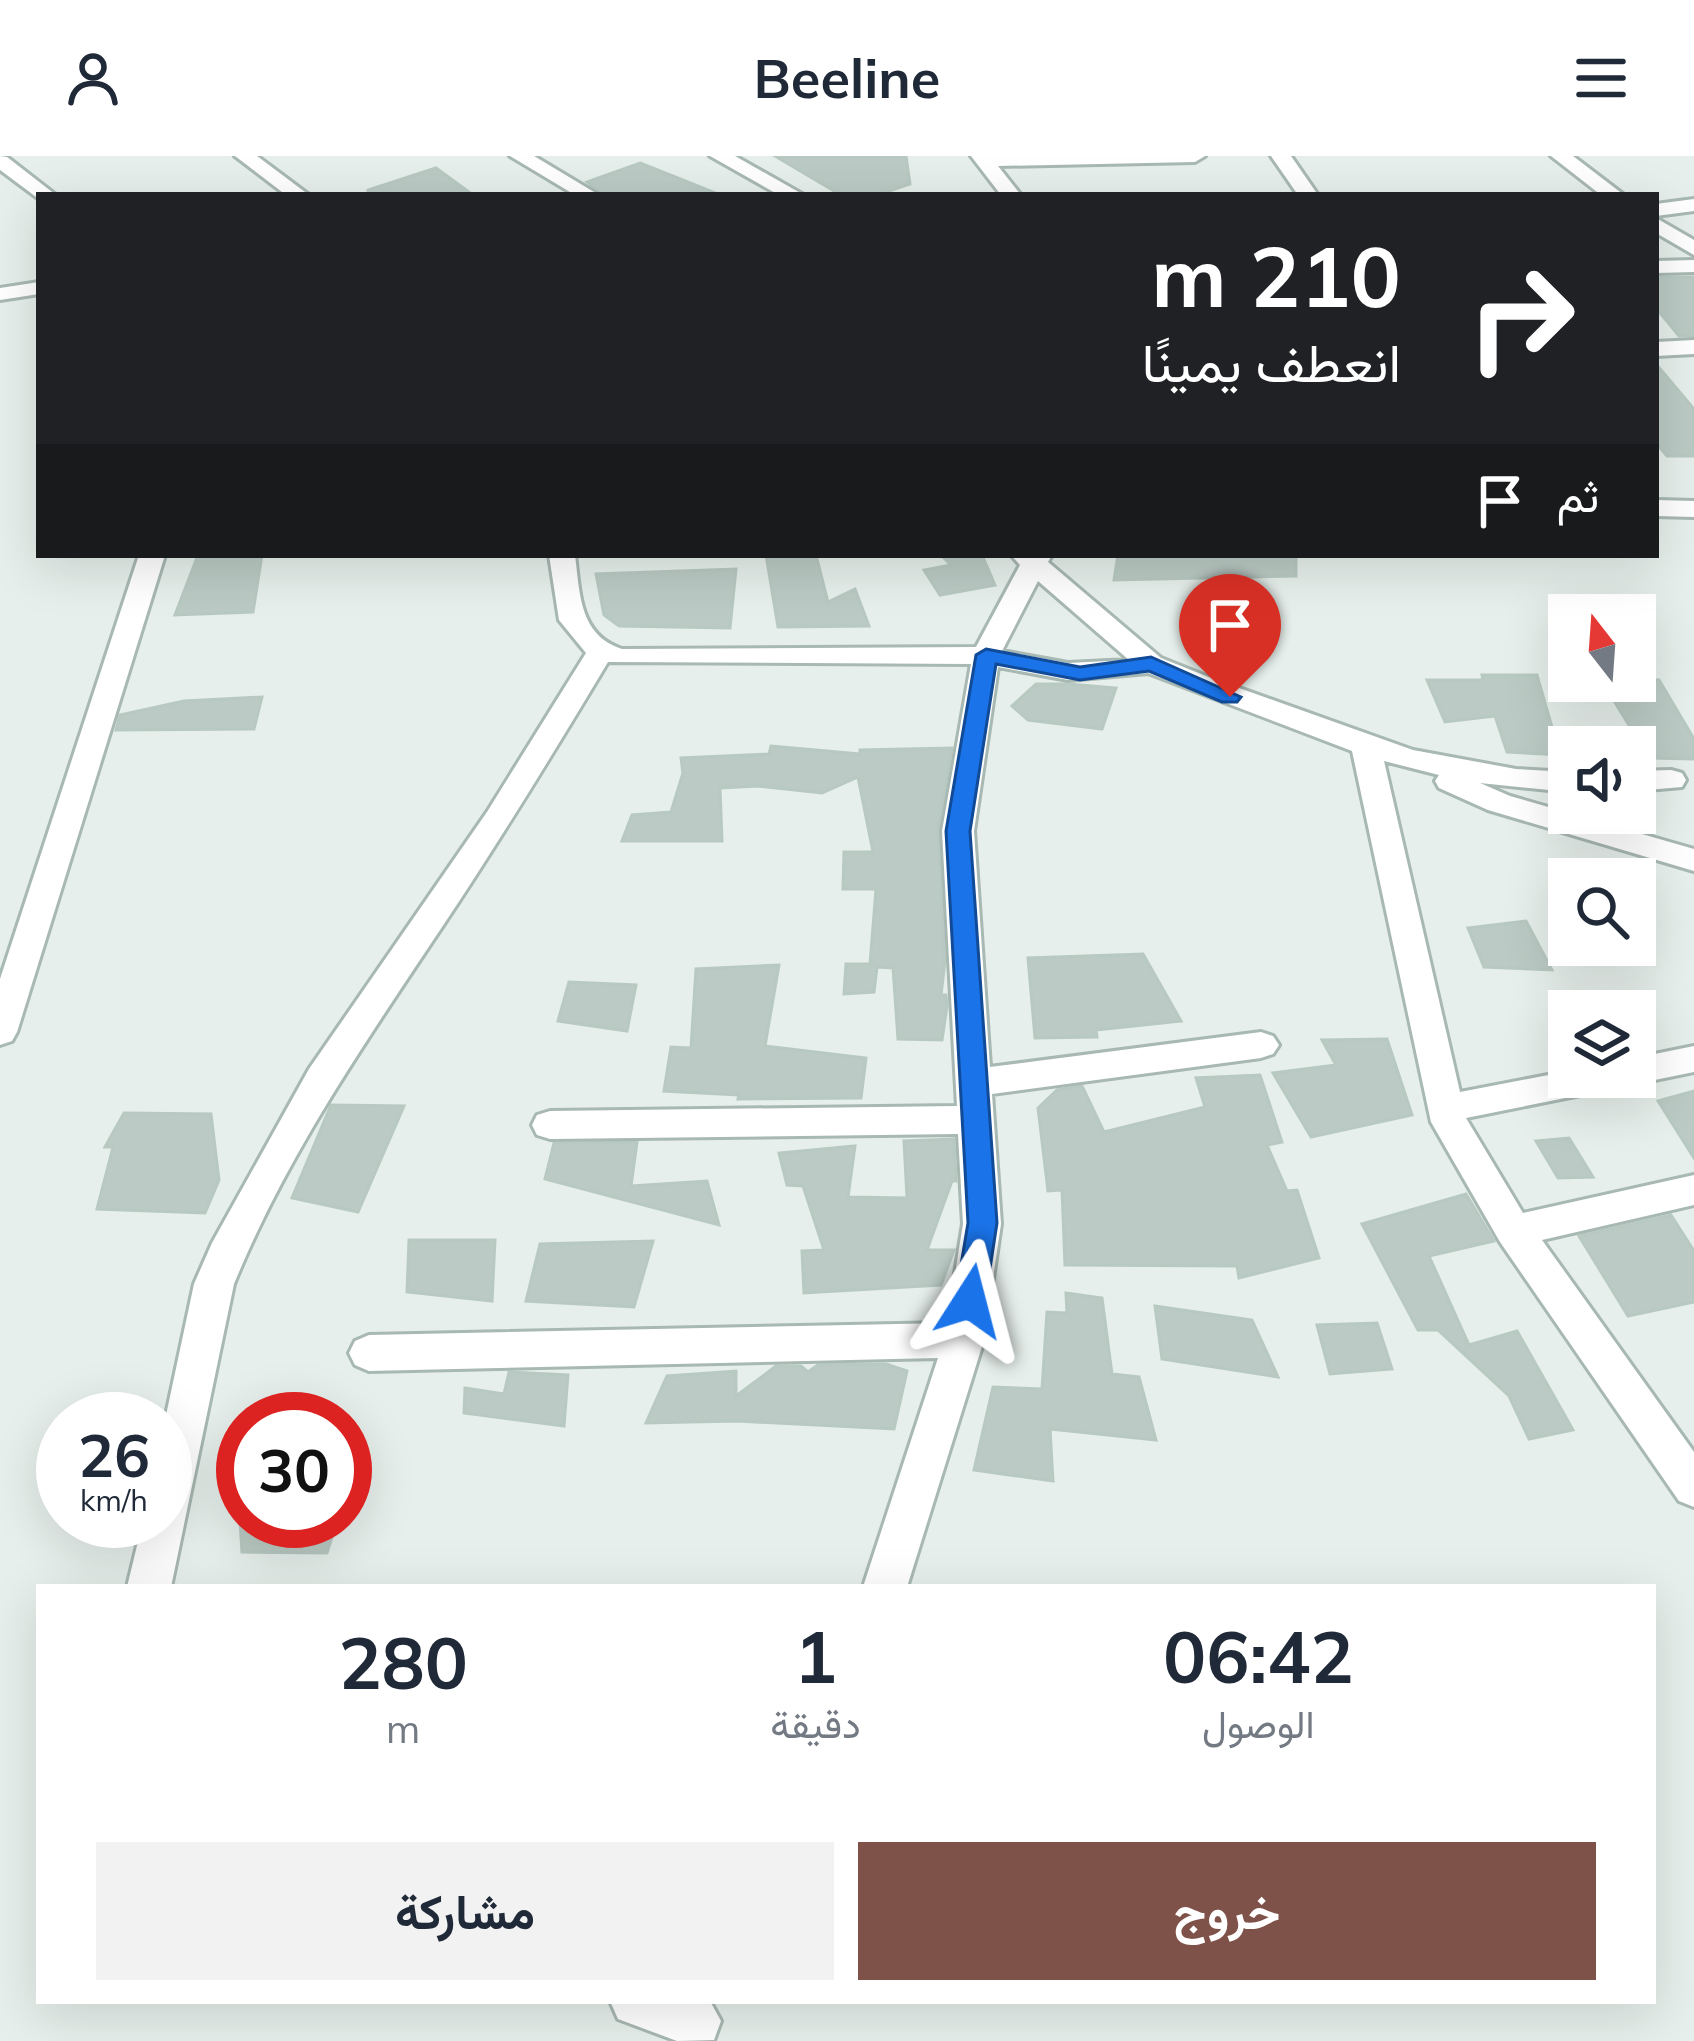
<!DOCTYPE html>
<html lang="ar">
<head>
<meta charset="utf-8">
<style>
	:root { --surface:#fff; --page:#f2f2f3; --text:#1f2937; --muted:#747a83; --accent:#7f5249 }
	body { margin:0; font-family:Mulish,Vazirmatn,sans-serif; background:var(--page); color:var(--text); direction:rtl; height:100vh; display:flex; flex-direction:column; font-size:45px; white-space:nowrap }
	* { box-sizing:border-box; margin:0 }
	p { font-size:39px; color:var(--muted) }
	.icon { flex:none; width:66px; height:66px; fill:none; stroke:currentColor; stroke-width:2; stroke-linecap:round; stroke-linejoin:round }
	.map { position:relative; flex:1; overflow:hidden; direction:ltr }
	.panel { position:absolute; left:36px; top:1428px; width:1620px; height:420px; display:flex; flex-direction:column; background:var(--surface); border-radius:0px; box-shadow:0 12px 48px #0002; direction:rtl }
	.panel>* { flex:none }
	.hud { position:absolute; left:36px; top:36px; width:1623px; height:366px; border-radius:0px; box-shadow:0 12px 48px #0002; direction:rtl; background:#202124; color:#fff; overflow:hidden }
	.needle { width:78px; rotate:343deg }
	.buttons { position:absolute; left:1548px; top:438px; display:grid; gap:24px }
	.buttons a { display:grid; place-items:center; width:108px; height:108px; border-radius:0px; background:var(--surface); box-shadow:0 12px 48px #0002; font-size:60px }
	.speed { position:absolute; left:36px; top:1236px; display:flex; gap:24px; font-size:60px; font-weight:700; text-align:center }
	.speed>* { display:grid; place-content:center; width:156px; height:156px; border-radius:50%; background:var(--surface); box-shadow:0 12px 48px #0002; line-height:1 }
	.speed small { font-size:30px; font-weight:400 }
	.speed .limit { border:18px solid #d22; background:#fff; color:#111 }
	.pin { position:absolute; display:grid; place-items:center; width:102px; height:102px; color:#fff; margin:-123px -51px; border-radius:50% 50% 50% 0; rotate:-45deg; box-shadow:0 0 12px #0007 }
	.pin .icon { rotate:45deg }
	.me { position:absolute; width:132px; margin:-66px; rotate:9deg; stroke-linejoin:round; filter:drop-shadow(0 0 9px #0008) }
	.turn { display:flex; align-items:center; gap:42px; height:252px; padding:0 60px; font-size:54px }
	.turn .icon { width:156px; height:156px; stroke-width:2.5 }
	.turn b { display:block; font-size:84px; line-height:102px }
	.then { display:flex; align-items:center; height:114px; padding:0 60px; background:#0003; gap:24px; font-size:45px }
	.eta { display:flex; justify-content:space-evenly; align-items:center; height:204px; text-align:center }
	.eta b { font-size:72px; font-weight:700; line-height:84px }
	.action { display:flex; gap:24px; margin-top:auto; padding:24px 60px }
	.action a { flex:1; height:138px; border-radius:0px; background:var(--accent); color:#fff; font-size:48px; font-weight:700; line-height:138px; text-align:center }
	.action a+a { background:var(--page); color:var(--text) }
	header { display:flex; justify-content:space-between; align-items:center; height:156px; padding:0 60px; background:var(--surface); font-size:54px; font-weight:700 }
	.map>svg:first-child { display:block }
	.building { fill:#bbcac4; stroke:#b8c9c2; stroke-width:3 }
	.lines { fill:none; stroke-linecap:round; stroke-linejoin:round }
	.minor-casing { stroke:#a8b8b2; stroke-width:6 }
	.minor { fill:#fff; fill-rule:evenodd }
	.route { fill:#1a73e8; stroke:#114b97; stroke-width:3 }
</style>
</head>
<body>
<header><svg class="icon" aria-label="menu" viewBox="0 0 24 24"><path d="M4 6h16M4 12h16M4 18h16"/></svg>Beeline<svg class="icon" aria-label="person" viewBox="0 0 24 24"><circle cx="12" cy="8" r="4"/><path d="M4 21q1-7 8-7t8 7"/></svg></header>
<div class="map">
<svg width="1694" height="1885" viewBox="0 0 1694 1885">
	<rect width="100%" height="100%" fill="#e6efeb"/>
	<g class="building">
		<path d="M775,0H906L910,28L877,39H841Z"/>
		<path d="M640,7L718,38V39H603L587,26Z"/>
		<path d="M436,12L473,39H368V34Z"/>
		<path d="M1656,121H1694V180H1679L1656,152Z"/>
		<path d="M1656,208L1694,253V300H1667L1656,287Z"/>
		<path d="M198,399H262L253,456L175,459Z"/>
		<path d="M766,399H816L828,446L855,433L869,470L778,471Z"/>
		<path d="M941,399H982L995,429L940,439L924,414L951,409Z"/>
		<path d="M1118,399H1296V420L1114,424Z"/>
		<path d="M736,413L730,472L619,470L604,459L596,418Z"/>
		<path d="M1482,519H1537L1560,599L1507,596L1495,560L1445,566L1427,524H1483Z"/>
		<path d="M1635,523L1659,524L1694,583V603L1649,602L1602,525Z"/>
		<path d="M1036,528H1069L1116,532L1102,573L1028,564L1012,550Z"/>
		<path d="M262,541L254,573L116,574L120,559L184,545Z"/>
		<path d="M771,590L860,598V594L952,592L938,675L945,805L941,839H946L947,850L942,884L898,883L893,812L877,811L874,836L844,838L846,808H870L876,733H843L844,696H873L858,621L822,637L758,630L720,632L722,685H622L632,659L671,656L683,617L681,602L769,598Z"/>
		<path d="M1526,765L1552,814L1484,811L1468,772Z"/>
		<path d="M1143,798L1181,865L1096,874L1097,881L1035,882L1028,802Z"/>
		<path d="M779,809L765,890L866,902L861,942L738,943L739,939L664,935L671,891L691,892L696,813Z"/>
		<path d="M569,826L636,829L627,875L558,865Z"/>
		<path d="M1387,883L1412,959L1311,981L1273,917L1336,909L1322,884Z"/>
		<path d="M1260,919L1282,986L1267,989L1287,1035L1297,1034L1319,1102L1239,1122L1237,1110L1065,1109L1062,1034L1048,1035L1038,952L1057,934L1082,930L1104,976L1205,951L1196,922Z"/>
		<path d="M1694,935V1002L1658,945Z"/>
		<path d="M331,949L404,950L358,1056L292,1042Z"/>
		<path d="M124,957L211,958L219,1024L205,1057L97,1053L113,991H105Z"/>
		<path d="M1569,982L1593,1021L1558,1022L1536,985Z"/>
		<path d="M954,983L956,1025H952L927,1094H954L941,1129L804,1137L802,1095L824,1094L803,1030L787,1029L779,997L855,990L848,1041L907,1042L904,985Z"/>
		<path d="M637,986L631,1030L707,1025L719,1069L545,1023L554,987Z"/>
		<path d="M1466,1038L1494,1085L1429,1100L1469,1189L1517,1175L1573,1274L1529,1283L1509,1240L1438,1174H1418L1362,1068Z"/>
		<path d="M1671,1059L1694,1095V1146L1628,1160L1579,1080Z"/>
		<path d="M409,1084H495L492,1145L407,1136Z"/>
		<path d="M653,1085L634,1151L526,1145L540,1088Z"/>
		<path d="M1066,1137L1102,1142L1112,1218L1139,1221L1156,1284L1050,1273L1053,1325L974,1314L993,1231L1042,1233L1047,1156L1067,1157Z"/>
		<path d="M1155,1150L1252,1164L1278,1221L1162,1203Z"/>
		<path d="M1377,1167L1392,1213L1330,1218L1317,1169Z"/>
		<path d="M886,1208L907,1215L894,1273L737,1265L646,1267L667,1220L736,1215V1240L776,1210H801L808,1216L818,1209Z"/>
		<path d="M509,1216L568,1219L564,1270L464,1257L465,1232L504,1238Z"/>
		<path d="M240,1365H337L327,1397L242,1396Z"/>
	</g>
	<g class="lines">
		<g class="minor-casing">
			<g id="minor">
				<path d="M0,0L7,1L56,39H39V43L0,14Z"/>
				<path d="M235,0H257L309,39H286Z"/>
				<path d="M510,0H534L599,39H575Z"/>
				<path d="M710,0H735L804,39H779Z"/>
				<path d="M971,0H1205L1195,6L998,10L1021,39H1001Z"/>
				<path d="M1271,0H1291L1318,39H1298Z"/>
				<path d="M1551,0H1573L1624,39H1601Z"/>
				<path d="M1694,43V55L1656,60V48Z"/>
				<path d="M1656,62L1694,84V99L1656,77Z"/>
				<path d="M1694,104V116L1656,117V105Z"/>
				<path d="M39,126V138L0,144V132Z"/>
				<path d="M1694,184V198L1656,200V186Z"/>
				<path d="M1656,344L1694,345V361L1656,360Z"/>
				<path d="M139,399H165L17,876L12,885L0,889V823Z"/>
				<path d="M549,399H575C580,437 579,479 622,493L976,491L1020,409L1011,399H1052L1048,406L1161,502L1211,522L1413,594L1516,613L1569,616V636L1480,627L1510,640L1694,693V715L1488,654L1439,632L1435,625L1439,619L1384,605L1460,936L1569,915V921H1635V902L1694,890V916L1635,928L1622,923L1618,931L1605,934L1466,962L1523,1057L1694,1019V1049L1542,1084L1694,1296V1351L1679,1345L1500,1086L1431,966L1352,595L1148,517L1068,524L998,511L974,675L990,911L1261,876L1273,880L1279,889L1273,898L1261,902L992,938L1001,1068L984,1184L907,1431H863L938,1202L369,1215L355,1209L349,1197L355,1185L369,1179L947,1167L963,1068L958,978L550,983L537,979L532,969L537,959L550,955L957,950L942,675L971,508L608,506C554,596 500,684 442,771C366,885 286,1000 234,1128L171,1431H127L143,1365H165V1264L194,1128L212,1087L309,913L487,656L586,497L559,464ZM1038,425L1129,504L1068,507L1002,495Z"/>
				<path d="M1671,614L1682,617L1686,624L1682,631L1635,635V615Z"/>
				<path d="M610,1845H710L721,1865L714,1884L677,1885L618,1863Z"/>
			</g>
		</g>
		<use href="#minor" class="minor"/>
	</g>
	<path class="route" d="M986,493L1080,511L1151,501L1241,541L1237,546H1222L1149,515L1080,524L996,508L970,675L997,1067L985,1145L981,1154L970,1158L959,1154L955,1145L968,1067L946,675L976,499Z"/>
</svg>
<div class="buttons">
<a><svg class="needle" viewBox="-14 -14 28 28"><path d="M0-13l5 13h-10z" fill="#e53935"/><path d="M0 13l5-13h-10z" fill="#747a83"/></svg></a>
<a><svg class="icon" aria-label="sound" viewBox="0 0 24 24"><path d="M4 9h4l5-4v14l-5-4H4zM17 9q2 3 0 6"/></svg></a>
<a><svg class="icon" aria-label="search" viewBox="0 0 24 24"><circle cx="10" cy="10" r="6"/><path d="M15 15l6 6"/></svg></a>
<a><svg class="icon" aria-label="layers" viewBox="0 0 24 24"><path d="M12 4l9 5-9 5-9-5zM3 14l9 5 9-5"/></svg></a>
</div>
<div class="speed"><div>26<small>km/h</small></div><div class="limit">30</div></div>
<div class="pin" style="left:1230px;top:541px;background:#d93025"><svg class="icon" aria-label="arrive" viewBox="0 0 24 24"><path d="M6 21V4h12l-3 4 3 4H6"/></svg></div>
<svg class="me" style="left:970px;top:1145px" viewBox="-20 -20 40 40"><path d="M0-17L14 15 0 8-14 15z" fill="#1a73e8" stroke="#fff" stroke-width="4"/></svg>
<div class="hud">
<div class="turn"><svg class="icon" aria-label="right" viewBox="0 0 24 24"><path d="M7 20v-9h11M14 6l5 5-5 5"/></svg><div><b>210 m</b>انعطف يمينًا</div></div>
<div class="then">ثم<svg class="icon" aria-label="arrive" viewBox="0 0 24 24"><path d="M6 21V4h12l-3 4 3 4H6"/></svg></div>
</div>
<section class="panel">
<div class="eta">
<div><b>06:42</b><p>الوصول</p></div>
<div><b>1</b><p>دقيقة</p></div>
<div><b>280</b><p>m</p></div>
</div>
<div class="action"><a>خروج</a><a>مشاركة</a></div>
</section>
</div>
</body>
</html>
